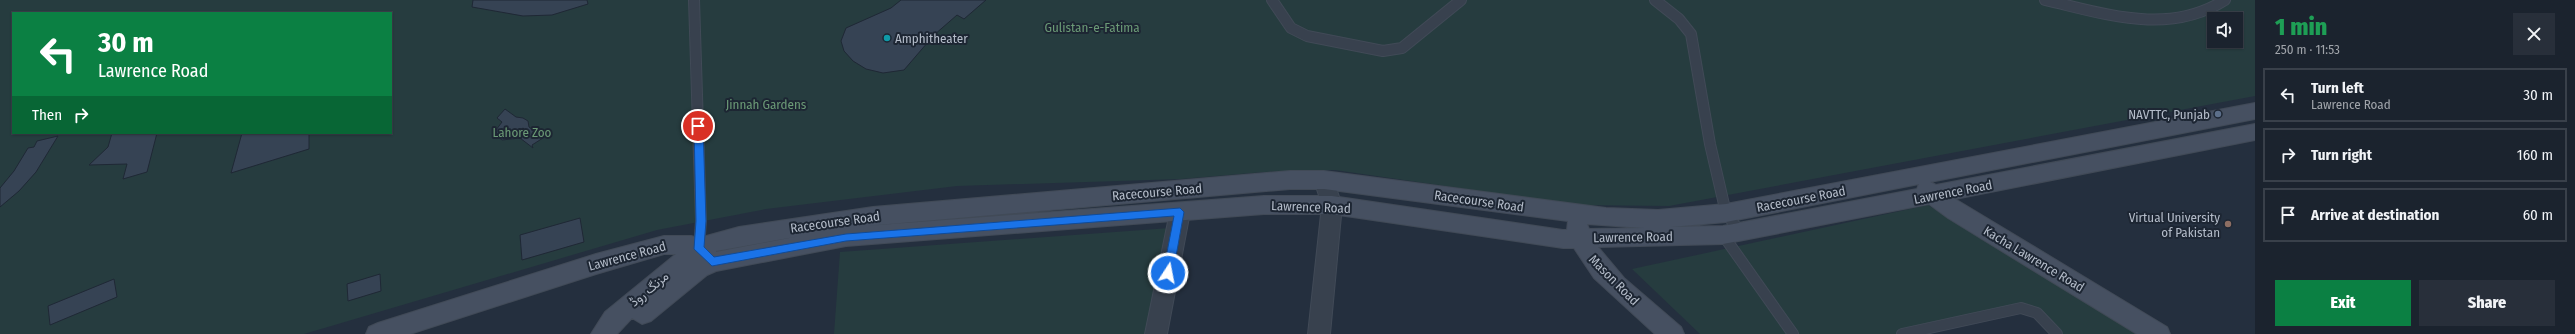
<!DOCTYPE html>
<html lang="en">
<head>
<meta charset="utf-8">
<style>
	:root { --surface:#1b232e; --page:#282f3a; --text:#f1f3f6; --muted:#a0a4aa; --line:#39404a; --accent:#0b8043 }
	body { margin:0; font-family:"Fira Sans Condensed",Vazirmatn,sans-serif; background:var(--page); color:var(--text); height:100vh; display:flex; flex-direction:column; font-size:15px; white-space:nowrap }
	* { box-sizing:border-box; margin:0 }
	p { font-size:13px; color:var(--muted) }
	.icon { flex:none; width:22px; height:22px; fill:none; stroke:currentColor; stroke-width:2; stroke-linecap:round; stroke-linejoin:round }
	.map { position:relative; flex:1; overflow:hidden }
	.side { display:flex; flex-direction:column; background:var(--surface); width:320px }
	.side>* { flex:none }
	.top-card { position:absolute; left:12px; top:12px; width:380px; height:122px; border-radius:0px; box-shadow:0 1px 3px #0004,0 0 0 1px var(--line); background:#0b8043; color:#fff; overflow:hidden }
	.buttons { position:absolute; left:2207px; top:12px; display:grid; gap:8px }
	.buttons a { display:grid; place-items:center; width:36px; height:36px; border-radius:0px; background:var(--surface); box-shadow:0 1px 3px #0004,0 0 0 1px var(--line); font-size:20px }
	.pin { position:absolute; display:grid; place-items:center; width:34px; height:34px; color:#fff; margin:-17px; border:2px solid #fff; border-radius:50%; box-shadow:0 1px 4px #0007 }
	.me { position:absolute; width:44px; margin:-22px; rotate:11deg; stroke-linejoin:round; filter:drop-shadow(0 0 3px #0008) }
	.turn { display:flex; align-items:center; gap:14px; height:84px; padding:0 20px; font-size:18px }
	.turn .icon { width:52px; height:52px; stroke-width:2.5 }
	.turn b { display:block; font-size:28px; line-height:34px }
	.then { display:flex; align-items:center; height:38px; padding:0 20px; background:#0003; gap:8px; font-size:15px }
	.round { display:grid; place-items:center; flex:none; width:42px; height:42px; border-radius:0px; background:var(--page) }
	.overview { display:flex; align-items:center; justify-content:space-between; height:68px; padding:0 20px }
	h1 { font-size:24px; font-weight:800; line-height:30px; color:#1e9e55 }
	.button { display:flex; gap:8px; margin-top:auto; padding:8px 20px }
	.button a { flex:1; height:46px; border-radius:0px; background:var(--accent); color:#fff; font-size:16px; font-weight:800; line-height:46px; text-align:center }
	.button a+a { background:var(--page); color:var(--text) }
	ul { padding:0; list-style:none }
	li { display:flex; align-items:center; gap:12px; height:54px; margin:0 8px 6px; padding:0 12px; border:2px solid var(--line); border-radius:0px }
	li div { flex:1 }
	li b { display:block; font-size:15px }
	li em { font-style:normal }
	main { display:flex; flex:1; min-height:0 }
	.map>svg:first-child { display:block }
	.green { fill:#263c3f; fill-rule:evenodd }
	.building { fill:#364354; stroke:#1f2835 }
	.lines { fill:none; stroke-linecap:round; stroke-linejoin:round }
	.lane-casing { stroke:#414a57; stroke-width:12 }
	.street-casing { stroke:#414a57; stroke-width:2 }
	.secondary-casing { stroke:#414a57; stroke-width:2 }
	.lane { stroke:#38414e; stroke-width:10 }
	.street { fill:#38414e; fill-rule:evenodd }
	.secondary { fill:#465061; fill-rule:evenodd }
	.route { fill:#1a73e8; stroke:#114b97 }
	.culture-dot { fill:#0f9aa8; stroke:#1d2633; stroke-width:1.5 }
	.service-dot { fill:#5c6f8a; stroke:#1d2633; stroke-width:1.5 }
	.education-dot { fill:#8d6e63; stroke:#1d2633; stroke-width:1.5 }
	.labels { text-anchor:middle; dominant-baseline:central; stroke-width:4; stroke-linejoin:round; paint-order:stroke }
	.park-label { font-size:13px; fill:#6b9a76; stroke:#1d2633 }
	.poi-label { font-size:13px; fill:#b4bcc9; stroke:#1d2633; text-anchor:end }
	.street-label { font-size:13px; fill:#b4bcc9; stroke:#1d2633 }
</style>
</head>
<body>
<main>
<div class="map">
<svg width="2255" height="334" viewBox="0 0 2255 334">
	<rect width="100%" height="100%" fill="#242f3e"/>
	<g class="green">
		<path d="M0,0H2255V96L1669,206L1576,205L1335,170L1264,172L1181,179L957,186L766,209L657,230L304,334H0ZM13,13H391V133H13ZM2214,19H2236V41H2214Z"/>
		<path d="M1928,205L2139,334H2058L2043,316L2022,313L1907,334H1700L1632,269Z"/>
		<path d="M1170,228L1148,334H834L840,252Z"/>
	</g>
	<g class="building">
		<path d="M473,0H587L588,4L552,15L523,16L472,7Z"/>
		<path d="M901,0H986L964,19L957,15L934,35L904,70L883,73L866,69L853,61L844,51L841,41L846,28L891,8Z"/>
		<path d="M505,109L516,117L523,118L528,121L529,127L543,138L532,145L533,148L520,138L502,140L497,136L496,130L502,122L497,118Z"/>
		<path d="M112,133H157L147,172L123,179L127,164L89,165L108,147Z"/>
		<path d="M242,133H309V149L231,173Z"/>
		<path d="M58,136L36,172L19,191L0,207V188L14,171L28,148L34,147L37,141Z"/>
		<path d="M580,218L584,242L522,260L520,235Z"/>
		<path d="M380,274L381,291L348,301L347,284Z"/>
		<path d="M114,279L117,297L50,325L48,306Z"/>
	</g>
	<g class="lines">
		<g class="lane-casing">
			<g id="lane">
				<path d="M694,0L701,221L699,249"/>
				<path d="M1272,0L1291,28L1307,36L1383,51L1402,48L1461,0"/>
				<path d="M1655,0L1679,19L1691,34L1710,144L1726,213L1740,232"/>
				<path d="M2045,0C2106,14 2168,36 2225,0"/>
				<path d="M1723,235L1793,334"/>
				<path d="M1902,334L2021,308L2037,313L2057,334"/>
			</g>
		</g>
		<g class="street-casing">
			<g id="street">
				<path d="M1324,172L1331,174L1342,205L1330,334H1308L1322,205L1314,180L1317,174Z"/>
				<path d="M1180,204L1187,206L1190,212L1167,334H1145L1170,212L1173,206Z"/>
			</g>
		</g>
		<g class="secondary-casing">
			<path id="secondary" d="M2255,103V119L1930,182L1936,185L2255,124V140L1955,199L2167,327L2170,334H2137L1948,218L1929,204L1723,244L1598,247L1624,278L1681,327L1684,334H1655L1594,278L1574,248H1563L1332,214H1264L846,246L716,271L707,275L651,321L642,324L632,318L617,334H591L605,312L676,254H664L596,274L410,334H366L369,327L378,323L596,254L664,236H691L699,238L739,227L873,207L1290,171H1324L1606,208L1658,210L1726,204ZM1919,184L1917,189L1723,226L1671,227L1726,222ZM1290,189H1324L1568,221L1567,230H1563L1332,196H1264L866,226ZM1587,224L1644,228L1589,229ZM800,236L716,252V251Z"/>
		</g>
		<use href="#lane" class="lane"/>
		<use href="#street" class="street"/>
		<use href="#secondary" class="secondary"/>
	</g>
	<path class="route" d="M698,123L703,126L706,221L704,247L714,257L846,234L1180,208L1184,212L1173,273L1168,277L1163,273L1174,216L846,241L712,266L694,249L696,221L694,126Z"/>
	<circle class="culture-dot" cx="887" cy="38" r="4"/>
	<circle class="service-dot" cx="2218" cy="114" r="4"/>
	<circle class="education-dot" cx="2228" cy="224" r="4"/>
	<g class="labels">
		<g class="park-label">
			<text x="1092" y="27">Gulistan-e-Fatima</text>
			<text x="766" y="104">Jinnah Gardens</text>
			<text x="522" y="132">Lahore Zoo</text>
		</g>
		<g class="poi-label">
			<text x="895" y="38" text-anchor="start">Amphitheater</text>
			<text x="2210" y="114">NAVTTC, Punjab</text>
			<text x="2220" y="217">Virtual University<tspan x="2220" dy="15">of Pakistan</tspan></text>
		</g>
		<g class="street-label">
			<text transform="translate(1157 192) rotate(-5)">Racecourse Road</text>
			<text transform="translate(1953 192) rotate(-11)">Lawrence Road</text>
			<text transform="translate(1801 199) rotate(-11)">Racecourse Road</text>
			<text transform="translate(1479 201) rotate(8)">Racecourse Road</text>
			<text transform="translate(1311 207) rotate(2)">Lawrence Road</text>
			<text transform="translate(835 222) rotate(-8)">Racecourse Road</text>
			<text transform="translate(1633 237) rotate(-1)">Lawrence Road</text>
			<text transform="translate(627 256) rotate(-15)">Lawrence Road</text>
			<text transform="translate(2034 259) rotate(31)">Kacha Lawrence Road</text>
			<text transform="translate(1614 280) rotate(45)">Mason Road</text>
			<text transform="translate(649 289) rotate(-40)">مزنگ روڈ</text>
		</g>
	</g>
</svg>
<div class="buttons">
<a><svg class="icon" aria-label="sound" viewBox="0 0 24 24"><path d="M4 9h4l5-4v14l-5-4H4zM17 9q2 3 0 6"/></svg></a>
</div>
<div class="pin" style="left:698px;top:126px;background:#d93025"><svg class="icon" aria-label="arrive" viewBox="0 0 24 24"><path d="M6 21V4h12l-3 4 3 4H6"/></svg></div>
<svg class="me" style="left:1168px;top:273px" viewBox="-20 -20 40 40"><circle r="17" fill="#1a73e8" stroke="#fff" stroke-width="3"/><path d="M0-11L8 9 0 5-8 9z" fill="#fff"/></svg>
<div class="top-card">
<div class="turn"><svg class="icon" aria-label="left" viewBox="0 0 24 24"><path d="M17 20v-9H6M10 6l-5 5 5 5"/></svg><div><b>30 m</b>Lawrence Road</div></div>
<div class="then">Then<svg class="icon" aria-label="right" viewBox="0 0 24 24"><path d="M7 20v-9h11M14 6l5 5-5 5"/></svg></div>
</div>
</div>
<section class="side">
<div class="overview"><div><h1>1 min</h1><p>250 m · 11:53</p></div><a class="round"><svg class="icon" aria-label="close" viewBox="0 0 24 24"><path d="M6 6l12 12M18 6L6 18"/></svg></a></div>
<ul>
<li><svg class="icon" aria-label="left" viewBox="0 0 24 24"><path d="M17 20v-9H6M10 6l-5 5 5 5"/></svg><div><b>Turn left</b><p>Lawrence Road</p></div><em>30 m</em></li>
<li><svg class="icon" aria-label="right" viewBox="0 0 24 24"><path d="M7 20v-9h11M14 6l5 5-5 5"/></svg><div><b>Turn right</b></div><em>160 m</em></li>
<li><svg class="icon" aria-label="arrive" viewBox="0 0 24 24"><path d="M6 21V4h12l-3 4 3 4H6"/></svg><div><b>Arrive at destination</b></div><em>60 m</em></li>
</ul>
<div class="button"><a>Exit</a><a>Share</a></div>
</section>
</main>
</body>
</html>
